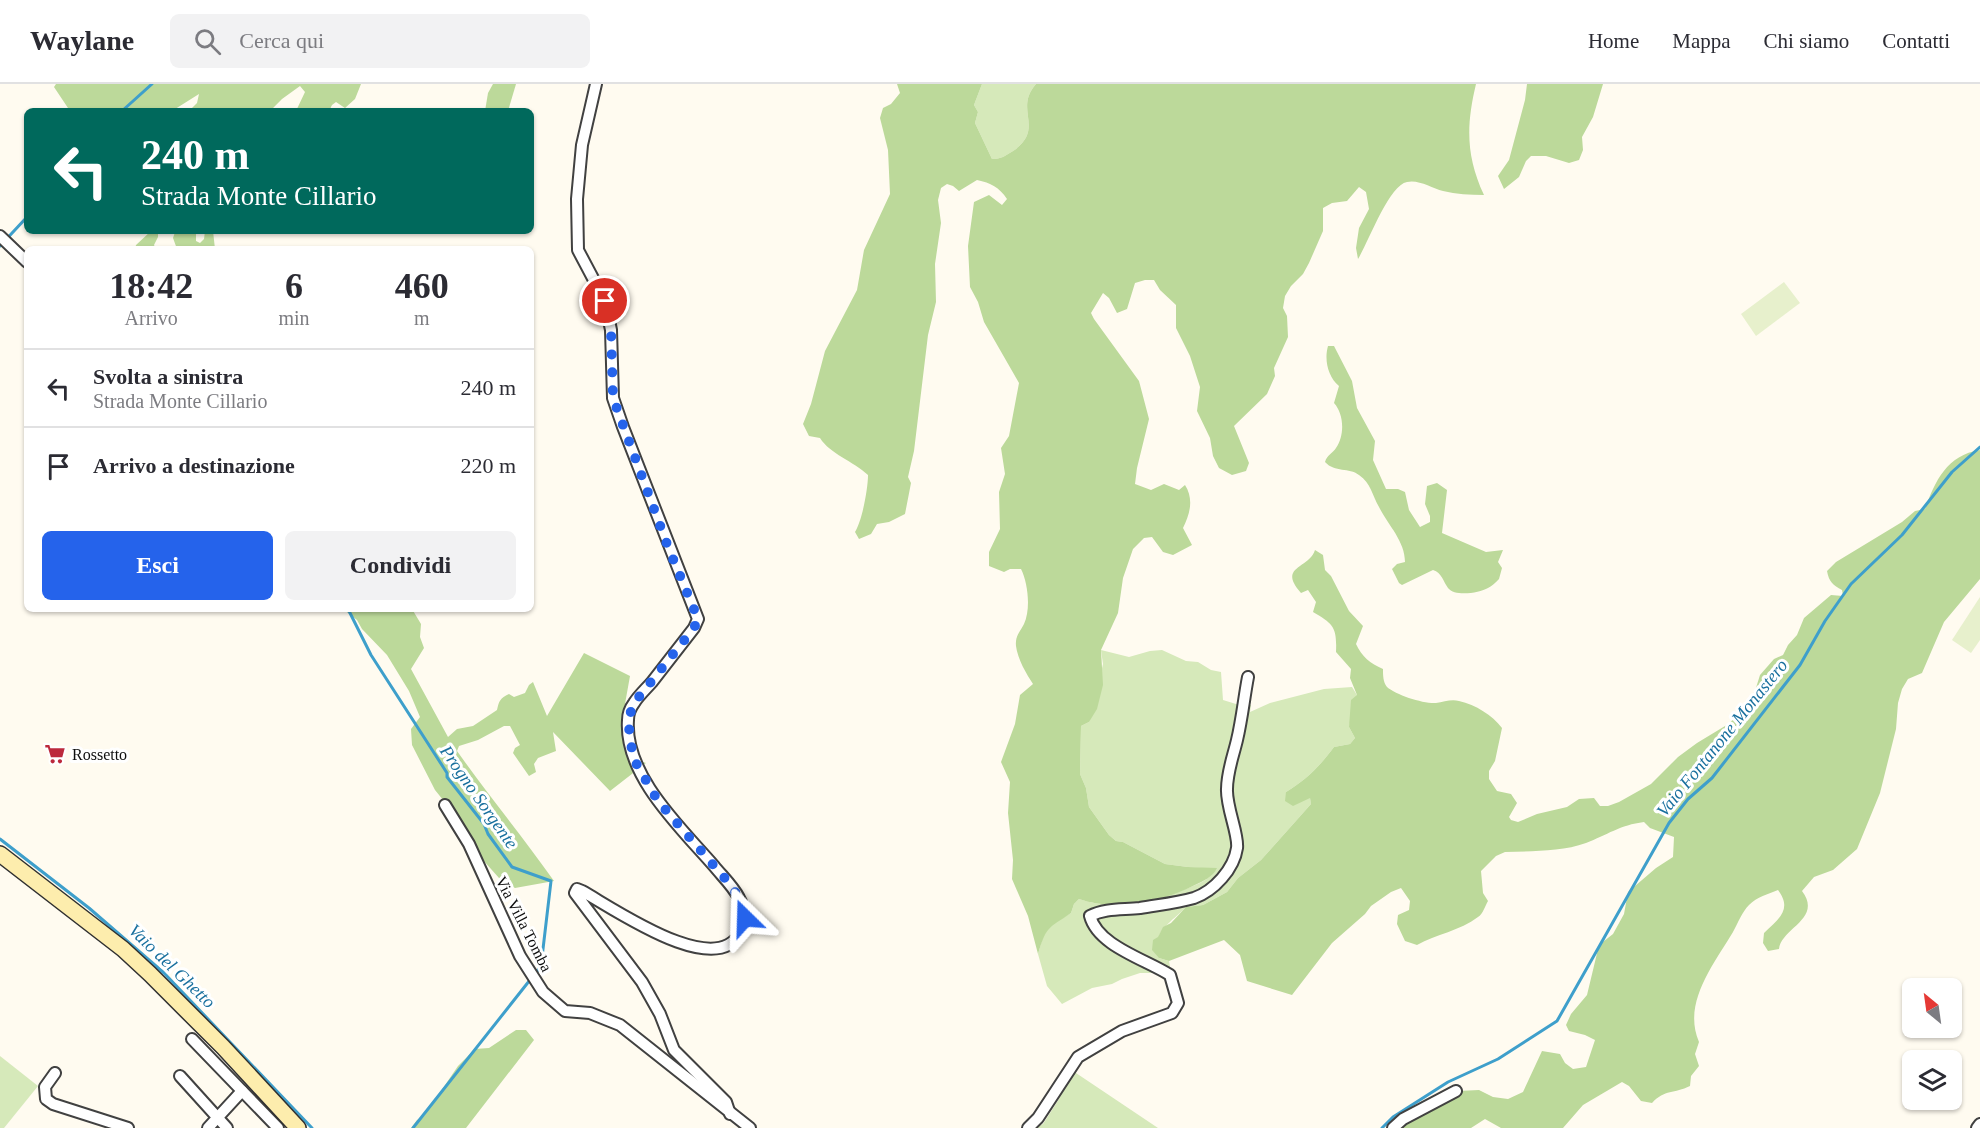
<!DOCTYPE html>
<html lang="it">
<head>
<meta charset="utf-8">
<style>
	:root { --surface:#fff; --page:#f2f2f3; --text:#2b2b33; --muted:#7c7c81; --line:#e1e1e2; --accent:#2563eb }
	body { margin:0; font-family:"Times New Roman",serif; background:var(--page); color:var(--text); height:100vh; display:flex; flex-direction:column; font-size:22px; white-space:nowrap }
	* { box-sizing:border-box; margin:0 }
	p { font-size:20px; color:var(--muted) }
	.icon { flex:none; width:33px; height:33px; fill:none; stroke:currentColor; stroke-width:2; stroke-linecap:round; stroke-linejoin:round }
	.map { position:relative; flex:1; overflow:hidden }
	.side { position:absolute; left:24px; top:162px; width:510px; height:366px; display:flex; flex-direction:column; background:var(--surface); border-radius:9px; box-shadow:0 2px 4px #0004 }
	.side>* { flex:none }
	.top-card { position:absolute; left:24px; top:24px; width:510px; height:126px; border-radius:9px; box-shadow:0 2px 4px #0004; background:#00695c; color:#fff; overflow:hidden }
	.needle { width:39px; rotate:331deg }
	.controls { position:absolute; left:1902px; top:894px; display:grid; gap:12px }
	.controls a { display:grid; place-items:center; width:60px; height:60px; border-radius:9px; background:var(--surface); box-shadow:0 2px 4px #0004; font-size:30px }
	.pin { position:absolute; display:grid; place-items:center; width:51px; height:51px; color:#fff; margin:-26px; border:3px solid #fff; border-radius:50%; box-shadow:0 2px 6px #0007 }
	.me { position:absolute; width:66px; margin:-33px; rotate:338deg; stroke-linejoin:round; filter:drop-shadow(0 0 4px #0008) }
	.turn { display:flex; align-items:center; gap:21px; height:126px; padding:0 18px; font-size:27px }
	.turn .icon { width:78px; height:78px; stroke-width:2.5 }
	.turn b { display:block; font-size:42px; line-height:51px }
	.eta { display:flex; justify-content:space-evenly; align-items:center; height:102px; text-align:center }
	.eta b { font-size:36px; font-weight:600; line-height:42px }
	.button { display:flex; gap:12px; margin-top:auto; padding:12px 18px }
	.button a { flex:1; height:69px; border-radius:9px; background:var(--accent); color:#fff; font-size:24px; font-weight:600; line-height:69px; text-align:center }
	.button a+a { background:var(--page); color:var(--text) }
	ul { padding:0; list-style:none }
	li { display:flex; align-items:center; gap:18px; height:78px; padding:0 18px; border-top:2px solid var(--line) }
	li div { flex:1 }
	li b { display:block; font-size:22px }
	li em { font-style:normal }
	header { display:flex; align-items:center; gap:36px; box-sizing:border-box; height:84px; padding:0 30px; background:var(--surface); border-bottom:2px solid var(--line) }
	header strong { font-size:28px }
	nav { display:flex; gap:33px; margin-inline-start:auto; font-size:21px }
	.search { width:420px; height:54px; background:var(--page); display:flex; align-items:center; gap:15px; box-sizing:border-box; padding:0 21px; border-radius:9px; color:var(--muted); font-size:22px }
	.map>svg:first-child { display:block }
	.green { fill:#d6e9ba }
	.forest { fill:#bcd99a }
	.pitch { fill:#e7f0cc }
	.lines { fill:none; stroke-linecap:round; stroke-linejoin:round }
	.stream { stroke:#3e9fcb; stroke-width:3 }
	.street-casing { stroke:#414141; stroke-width:14 }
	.secondary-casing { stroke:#303030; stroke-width:18 }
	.street { stroke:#fff; stroke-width:10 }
	.secondary { stroke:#fdedad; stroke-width:15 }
	.route { stroke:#2563eb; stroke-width:10; stroke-dasharray:0 18 }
	.labels { text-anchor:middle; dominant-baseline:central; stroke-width:6; stroke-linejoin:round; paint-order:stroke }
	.poi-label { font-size:16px; fill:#0e0e0e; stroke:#fff; text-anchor:start }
	.street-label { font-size:16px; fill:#0e0e0e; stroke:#fff }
	.water-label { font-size:18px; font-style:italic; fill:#19709e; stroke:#fff }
</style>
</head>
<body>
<header>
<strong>Waylane</strong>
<div class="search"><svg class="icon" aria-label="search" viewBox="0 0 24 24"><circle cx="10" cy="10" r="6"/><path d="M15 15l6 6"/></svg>Cerca qui</div>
<nav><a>Home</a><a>Mappa</a><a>Chi siamo</a><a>Contatti</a></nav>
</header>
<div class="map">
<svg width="1980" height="1044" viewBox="0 0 1980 1044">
	<rect width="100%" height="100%" fill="#fffbf0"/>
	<g class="green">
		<path d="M982,0H1036C1013,26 1046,44 1013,67C1005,72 1001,75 992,75L975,39L978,28L974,21Z"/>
		<path d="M1101,566L1129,573L1150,567L1162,566L1186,577L1198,578L1211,586L1221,588L1223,616L1236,620L1251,621L1250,628L1270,619L1324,605L1352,603L1357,611L1349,643L1355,654L1350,660L1334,663C1320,682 1306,696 1286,708L1310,713L1311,720L1261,776L1238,794L1227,808L1203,821L1186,823C1179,831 1160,844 1159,853C1157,859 1159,867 1159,874L1169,877L1171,889H1140L1122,895L1112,900L1092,904L1062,920L1047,902L1038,870L1043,853L1050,841L1071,829L1074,820L1079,815C1088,818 1097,820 1106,820C1131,819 1205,808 1216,785L1188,783L1165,780L1123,758L1116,757L1109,751L1089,723L1086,704L1080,690L1081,642L1089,638L1103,580Z"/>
		<path d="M0,972L38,1002L4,1044H0Z"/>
		<path d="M1073,987L1158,1044H1035L1043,1040L1059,1015L1060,1010Z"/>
	</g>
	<g class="forest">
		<path d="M56,0H361L355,15L345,24L336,18L332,21L329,27H296L305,8L300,2L282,15L270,27H189L197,19L199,10L172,27H70L54,3Z"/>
		<path d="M493,0H516L508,27H485L488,9Z"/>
		<path d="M897,0H982L974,21L978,28L975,39L992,75C1001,75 1005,72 1013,67C1046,44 1013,26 1036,0H1476C1466,42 1466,72 1484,111C1470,111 1456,110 1443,107C1432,104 1418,95 1407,98C1389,101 1368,159 1358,175L1356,164L1359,144L1369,125L1366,108L1359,103L1347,117L1332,119L1323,124V147L1309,179L1303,190L1291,202L1285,212L1283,224L1287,232L1288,253L1274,284L1275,292L1267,310L1234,342L1249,379L1246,387L1232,391L1219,384L1213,372L1210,354L1197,327L1200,303L1190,272L1176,244V221L1160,206L1154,196H1145L1135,199L1127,225L1117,229L1109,214L1103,209L1091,229L1094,235L1139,297L1149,335L1137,384L1135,400L1151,406L1164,400L1179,406L1185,401C1194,415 1190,430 1183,444L1192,461L1173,471L1163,468L1152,453L1144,454L1133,465L1123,494L1118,529L1101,566L1103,601L1097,625L1089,638L1081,642L1080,690L1086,704L1089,723L1109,751L1116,757L1123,758L1165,780L1188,783L1217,784C1213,793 1203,797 1195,801C1161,818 1116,828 1079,815L1074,820L1071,829C1048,845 1047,841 1038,870L1028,832L1012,795L1013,776L1008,729L1010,698L1001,678L1015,640L1020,611L1033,600C1026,589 1018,576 1016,562C1015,552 1020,548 1024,540C1031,525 1028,499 1021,485H1010L1004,488L989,482V468L1000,445L999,408L1005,390L1001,364L1009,352L1019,299L984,238L978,218L970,203L968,162L974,118L989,111L1002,121L1007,115C999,103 991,99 977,96L959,107L953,102L947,100L941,104L938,116L941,139L935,180L936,218L928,251L914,367L908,393L911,399L905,430L889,438L877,440L871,450L859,455L855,448C862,437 868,405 868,391C853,377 830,370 820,354L809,352L803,340L811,320L825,267L857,206L864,166L890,110L888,66L880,34L883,24L891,20L900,9Z"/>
		<path d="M1527,0H1603L1593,33L1582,53L1583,66L1579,76L1569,79L1546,72H1531L1526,77L1519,93L1504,105L1498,92L1509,76L1525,16Z"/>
		<path d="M151,147H158V153L154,161L156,165H135L136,161Z"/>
		<path d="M180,147H194L196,149V157L200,159L204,155L205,147H213L215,165H177L173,154L175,148Z"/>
		<path d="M1328,262H1334L1352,297L1357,324L1375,357L1373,376L1386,405H1398L1405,408L1409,426L1420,443L1430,438V432L1425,420L1427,402L1437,399L1447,406L1442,449L1486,468L1503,466L1498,478L1502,484L1499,495C1496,498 1492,502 1488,504C1479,509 1455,513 1448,504C1443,497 1442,489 1433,486L1402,501L1399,499L1392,485L1397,480L1405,478C1405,457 1388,441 1379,423C1372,411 1371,399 1359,391C1349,383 1335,389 1325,378C1327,371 1333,369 1336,364C1345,351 1344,330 1334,319L1339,302C1328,293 1324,276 1328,262Z"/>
		<path d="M1980,366V495L1944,538L1922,589L1908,595L1902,605L1898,619L1896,645L1880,709L1857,765L1833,786L1814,793L1802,807C1823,835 1781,844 1779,865L1768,867L1763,859L1764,849C1778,835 1793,826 1778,806C1768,810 1757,813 1749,821C1742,828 1738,839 1733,848C1714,880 1682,919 1699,958L1695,970L1699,982L1691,992L1690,1002C1674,1010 1665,1005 1652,1019L1641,1017L1629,1002L1622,998L1583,1021L1563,1044H1501L1485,1035L1471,1044H1402L1417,1030L1458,1007L1479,1006L1493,1013L1508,1015L1523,1008L1542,967L1560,970L1565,979L1573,985L1586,983L1595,956L1585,951L1569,947L1566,941L1571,930L1587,911L1599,861L1613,850L1624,830L1628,808L1656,784L1673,773L1674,753L1650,744L1644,738C1620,741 1607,751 1586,759C1561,768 1531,767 1505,768L1496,772L1481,787L1483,809L1488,817C1485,822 1483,830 1478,833C1460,847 1436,850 1417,861L1405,857L1397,840L1398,831L1409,826L1410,817L1401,804L1391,808L1371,822L1365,830L1332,859L1292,911L1247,897L1240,871L1224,856L1169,877L1159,874L1152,866L1153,856L1158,853L1163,843L1171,839L1186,823L1203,821L1227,808L1238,794L1261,776L1311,720L1310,714L1293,722L1285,717L1286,708C1306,696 1320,682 1334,663L1350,660L1355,654L1349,643L1351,616L1357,611L1350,594L1351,585L1336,568C1337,544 1334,540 1313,528L1316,518L1308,506L1301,509C1277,482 1309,485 1315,466L1323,471L1325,486L1331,492L1349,527L1363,542L1356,560C1362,573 1370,579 1383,585C1383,591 1383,598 1387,603C1396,611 1424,620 1436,619C1444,618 1451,615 1459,617C1476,621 1492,631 1502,644L1495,677L1489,687V695L1497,707L1511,710L1517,719L1509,733L1511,736L1518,738L1537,730L1567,723L1579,715L1594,714L1600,722H1608L1619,718L1651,700L1678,673L1697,659L1730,639L1755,607L1760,591L1774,575L1783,571L1788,561L1797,551L1804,534L1831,511L1843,512L1842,506C1833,501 1829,498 1827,487L1836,478L1902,438L1915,427L1925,425C1935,397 1947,371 1980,366Z"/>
		<path d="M343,525H412L421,540L420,553L424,564L411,585L448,653L457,645L473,642L497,626C499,617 500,614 509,610L514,613L525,609L529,601L533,598L547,632L584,569L630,592L623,631L633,638L635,675L646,679L610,707L553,648L556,667L538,674L534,680L536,688L529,692L513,669L515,664L520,661L510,642H504L478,656L459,662L457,667C489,712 523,753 554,797L515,804L499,794L475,767L460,737L435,706L412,661L411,645L420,633L409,607L387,571L362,545L357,536Z"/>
		<path d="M516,946H526L534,956L466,1044H411L417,1036L424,1032L458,982L475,965L489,964Z"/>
	</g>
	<g class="pitch">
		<path d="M1784,198L1800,219L1756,252L1741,230Z"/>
		<path d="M1980,513V556L1971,569L1952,556Z"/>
	</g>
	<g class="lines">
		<g class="stream">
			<path d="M122,27L152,0"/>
			<path d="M0,162L27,133"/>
			<path d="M348,525L371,571L447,689V693L484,740L488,750L512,783L551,797L541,882L413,1044"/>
			<path d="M0,755L89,824L164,889L312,1044"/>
			<path d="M1382,1044L1393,1033L1448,998L1498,975L1557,937L1669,739L1688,715L1712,694L1800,581L1825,537L1851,500L1902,451L1952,388L1980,363"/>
		</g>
		<g class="street-casing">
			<g id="street">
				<path d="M596,0L582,61L577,115L578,166L605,217L611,246L613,314L623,343L698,535L694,544C680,562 666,580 652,598C646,605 639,611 634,619C631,623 628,630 628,636C624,691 680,743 714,782C722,792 733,802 739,814C745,824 746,838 740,849C715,896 613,824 582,807L577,805L575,809L642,898L660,930L674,966L726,1018L730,1030"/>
				<path d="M0,152L27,178"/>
				<path d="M445,721L469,760L520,872L543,908L565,927L590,929L620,941L750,1044"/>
				<path d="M192,955L278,1044"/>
				<path d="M55,989L45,1003L46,1015L53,1020L128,1044"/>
				<path d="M180,992L227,1044"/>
				<path d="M208,1044L242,1007"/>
				<path d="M1028,1044L1038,1034L1078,973L1122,947L1172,929L1178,919L1170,891C1145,875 1098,862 1090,832C1105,824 1123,826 1140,824C1157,821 1177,819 1194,814C1214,807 1234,785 1237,764C1239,751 1226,723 1227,705C1227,688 1233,673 1237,656C1242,635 1244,614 1248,593"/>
				<path d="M1393,1044L1403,1035L1456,1007"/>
				<path d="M1977,1044L1980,1040"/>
			</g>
		</g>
		<g class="secondary-casing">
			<path id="secondary" d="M0,770L123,865L150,890L223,963L298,1044"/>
		</g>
		<use href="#street" class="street"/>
		<use href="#secondary" class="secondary"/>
	</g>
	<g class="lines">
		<path class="route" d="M605,217L611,246L613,314L668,463L698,535L694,544L634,619L628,636L633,674L658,717L728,798L740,815L745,834"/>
	</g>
	<defs>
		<g id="supermarket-bare" transform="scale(1.62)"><path d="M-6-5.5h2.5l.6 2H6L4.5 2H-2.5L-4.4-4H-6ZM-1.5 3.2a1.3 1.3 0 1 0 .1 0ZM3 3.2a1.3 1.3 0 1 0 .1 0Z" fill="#bc293c" stroke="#fff" stroke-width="2.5" paint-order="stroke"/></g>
	</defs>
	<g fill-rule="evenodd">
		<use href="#supermarket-bare" x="55" y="670"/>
	</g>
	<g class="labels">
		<g class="poi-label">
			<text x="72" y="670">Rossetto</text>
		</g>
		<g class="street-label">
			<text transform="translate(524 840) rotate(63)">Via Villa Tomba</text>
		</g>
		<g class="water-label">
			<text transform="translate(1722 654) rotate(-51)">Vaio Fontanone Monastero</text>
			<text transform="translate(479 713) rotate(55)">Progno Sorgente</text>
			<text transform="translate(172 882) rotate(44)">Vaio del Ghetto</text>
		</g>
	</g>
</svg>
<div class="controls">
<a><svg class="needle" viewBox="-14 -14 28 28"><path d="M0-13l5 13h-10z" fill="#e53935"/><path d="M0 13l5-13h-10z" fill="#7c7c81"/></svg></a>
<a><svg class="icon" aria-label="layers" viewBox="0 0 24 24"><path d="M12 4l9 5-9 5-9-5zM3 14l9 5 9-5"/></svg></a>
</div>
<div class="pin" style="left:605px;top:217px;background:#d93025"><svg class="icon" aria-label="arrive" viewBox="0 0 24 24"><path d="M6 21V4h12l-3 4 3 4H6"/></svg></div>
<svg class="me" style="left:745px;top:834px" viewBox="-20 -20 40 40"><path d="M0-17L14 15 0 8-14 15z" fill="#2563eb" stroke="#fff" stroke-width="4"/></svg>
<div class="top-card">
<div class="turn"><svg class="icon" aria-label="left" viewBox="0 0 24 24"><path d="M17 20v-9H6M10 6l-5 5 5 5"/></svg><div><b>240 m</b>Strada Monte Cillario</div></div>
</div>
<section class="side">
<div class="eta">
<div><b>18:42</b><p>Arrivo</p></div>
<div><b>6</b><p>min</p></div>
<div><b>460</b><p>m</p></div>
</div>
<ul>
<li><svg class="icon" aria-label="left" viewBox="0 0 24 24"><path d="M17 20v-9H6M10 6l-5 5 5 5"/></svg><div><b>Svolta a sinistra</b><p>Strada Monte Cillario</p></div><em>240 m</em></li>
<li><svg class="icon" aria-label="arrive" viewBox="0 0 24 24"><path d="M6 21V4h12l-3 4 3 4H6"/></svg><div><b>Arrivo a destinazione</b></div><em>220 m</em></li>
</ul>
<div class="button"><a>Esci</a><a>Condividi</a></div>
</section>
</div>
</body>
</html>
